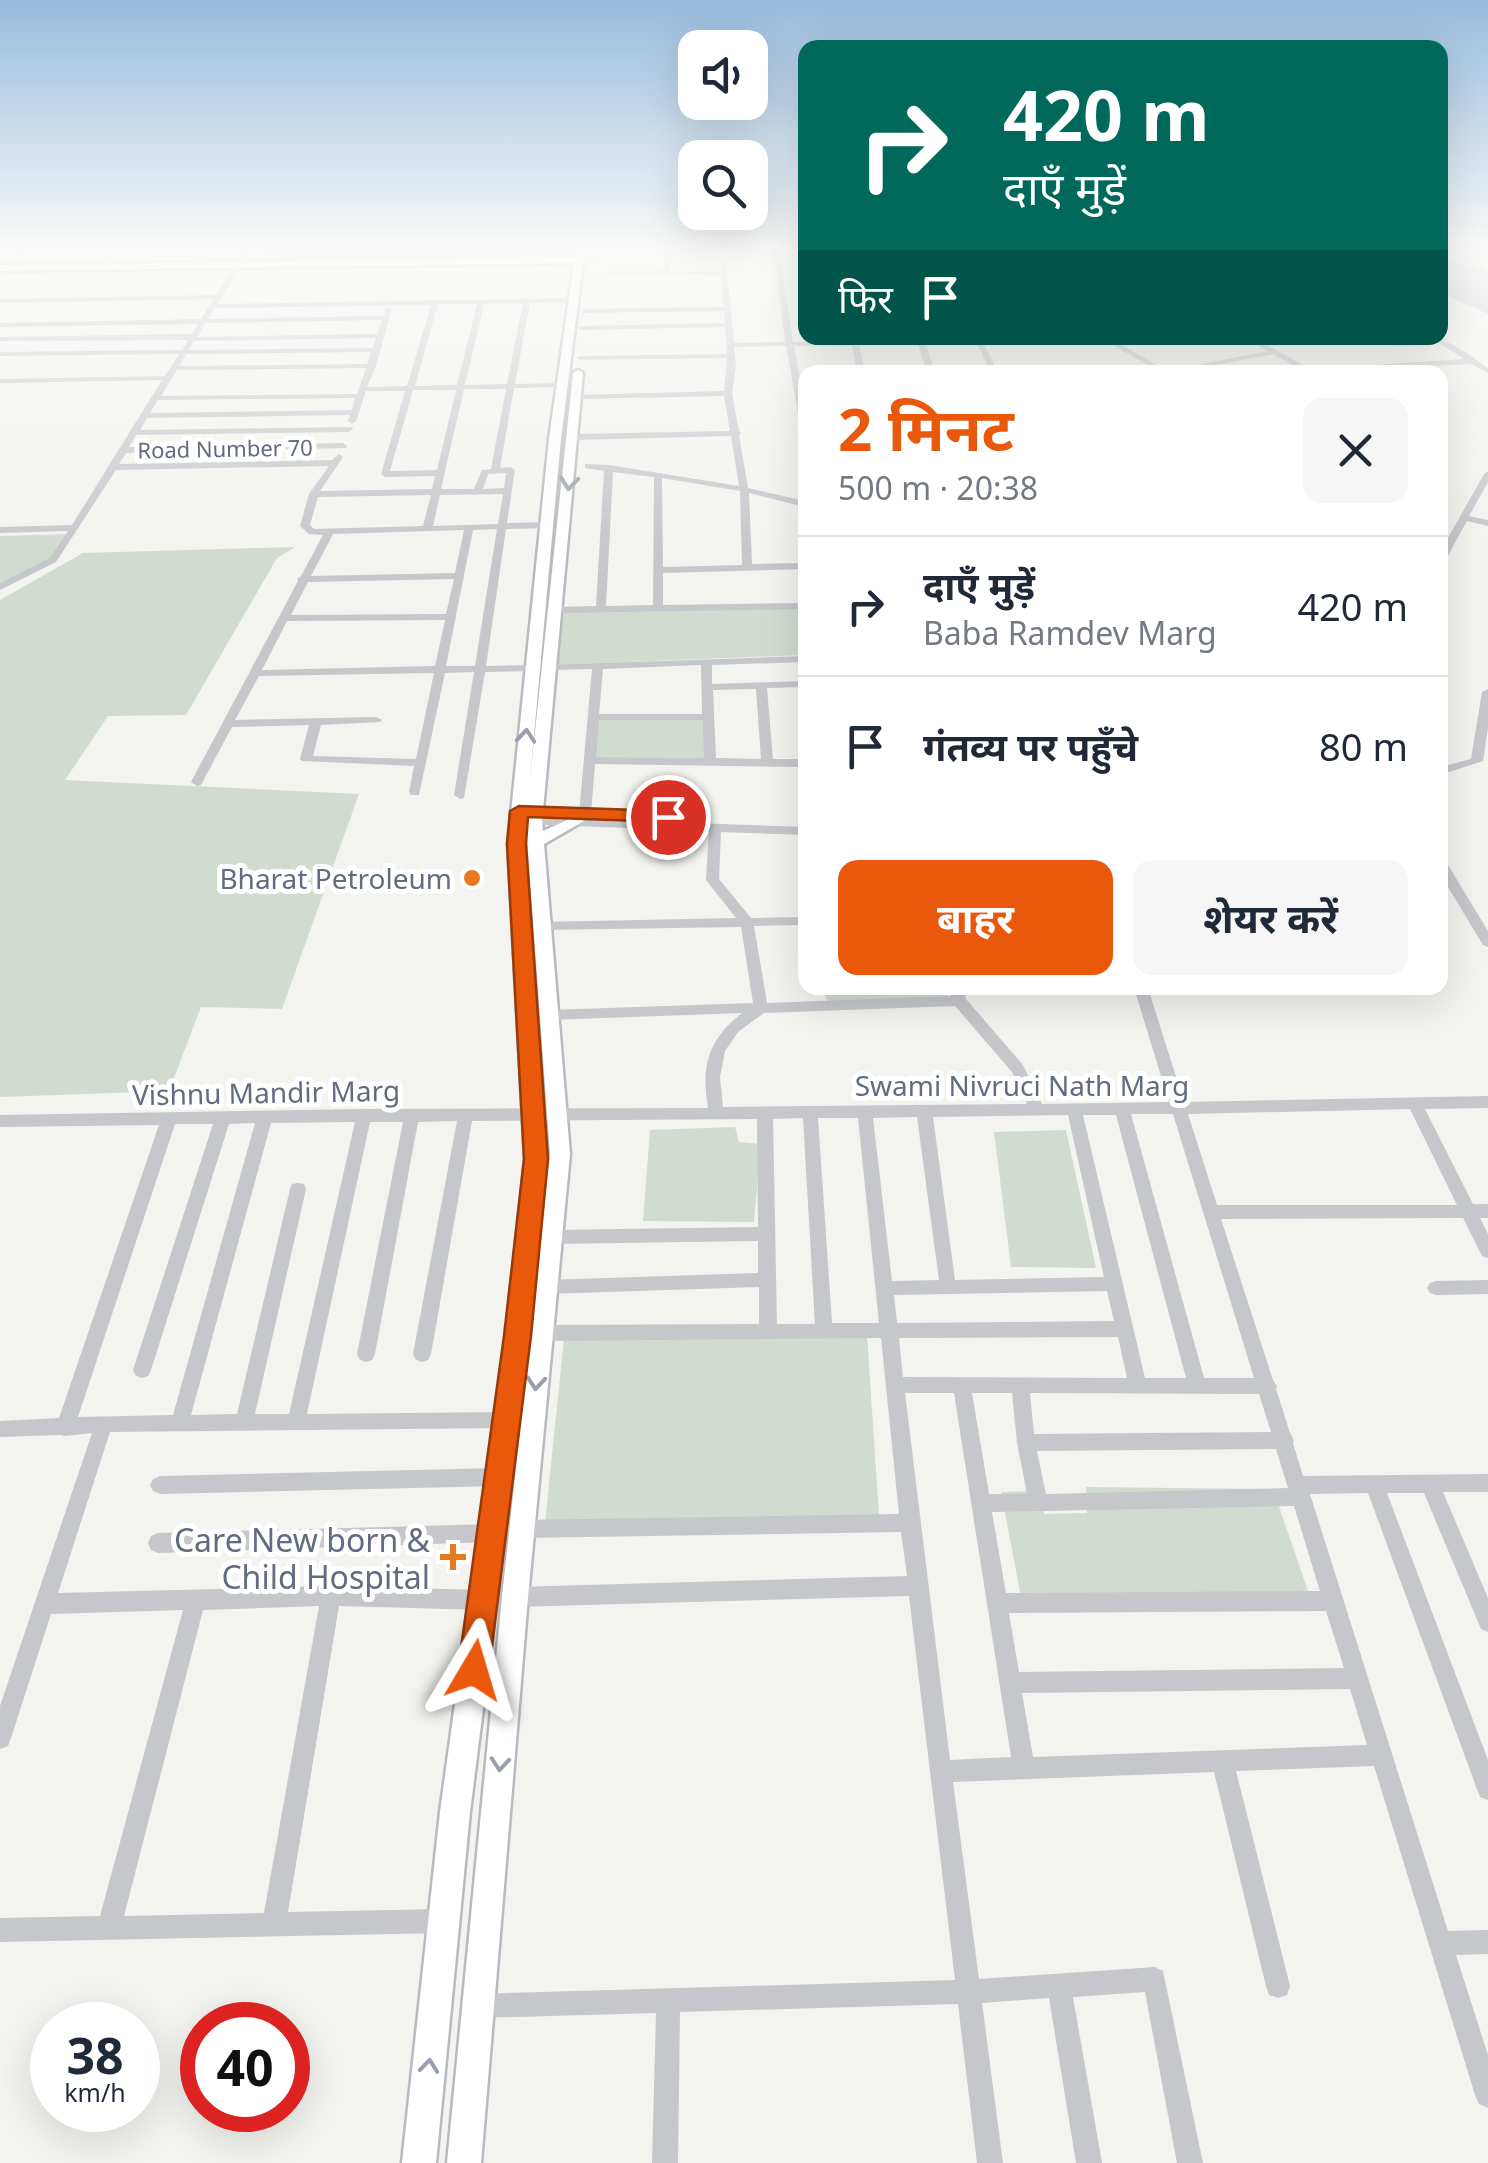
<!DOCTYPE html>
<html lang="hi">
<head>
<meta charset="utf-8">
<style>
	:root { --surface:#fff; --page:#f6f6f7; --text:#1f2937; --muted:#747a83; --line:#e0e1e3; --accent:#ea580c }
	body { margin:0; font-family:"Noto Sans","Noto Sans Devanagari",sans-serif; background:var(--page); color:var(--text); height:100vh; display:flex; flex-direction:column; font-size:38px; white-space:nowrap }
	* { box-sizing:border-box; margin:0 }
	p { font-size:32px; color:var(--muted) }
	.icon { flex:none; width:55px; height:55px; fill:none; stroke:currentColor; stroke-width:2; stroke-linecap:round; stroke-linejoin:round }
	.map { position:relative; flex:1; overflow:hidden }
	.details { position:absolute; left:798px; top:365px; width:650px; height:630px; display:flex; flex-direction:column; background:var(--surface); border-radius:20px; box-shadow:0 10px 40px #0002 }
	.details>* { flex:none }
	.top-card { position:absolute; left:798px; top:40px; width:650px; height:305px; border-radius:20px; box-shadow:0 10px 40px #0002; background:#00695c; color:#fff; overflow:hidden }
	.tools { position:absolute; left:678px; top:30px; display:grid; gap:20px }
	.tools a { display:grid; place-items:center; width:90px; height:90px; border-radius:20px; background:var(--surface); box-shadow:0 10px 40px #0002; font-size:50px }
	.speed { position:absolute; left:30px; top:2002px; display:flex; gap:20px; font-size:50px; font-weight:700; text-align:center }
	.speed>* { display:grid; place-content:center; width:130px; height:130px; border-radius:50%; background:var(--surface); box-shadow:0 10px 40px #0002; line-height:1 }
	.speed small { font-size:25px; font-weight:400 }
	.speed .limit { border:15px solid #d22; background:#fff; color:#111 }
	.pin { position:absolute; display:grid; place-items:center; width:85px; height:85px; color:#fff; margin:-42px; border:5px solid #fff; border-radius:50%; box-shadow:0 2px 10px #0007 }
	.me { position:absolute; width:110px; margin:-55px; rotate:7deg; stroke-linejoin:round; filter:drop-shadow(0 0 8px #0008) }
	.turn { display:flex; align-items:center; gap:35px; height:210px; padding:0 40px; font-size:45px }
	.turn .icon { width:130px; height:130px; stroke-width:2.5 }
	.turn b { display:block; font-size:70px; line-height:85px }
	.then { display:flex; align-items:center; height:95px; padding:0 40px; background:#0003; gap:20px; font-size:38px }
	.round { display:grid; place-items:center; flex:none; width:105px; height:105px; border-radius:20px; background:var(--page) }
	.head { display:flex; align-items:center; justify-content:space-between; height:170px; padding:0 40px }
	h1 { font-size:60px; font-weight:700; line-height:75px; color:var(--accent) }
	.cta { display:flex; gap:20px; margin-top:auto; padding:20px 40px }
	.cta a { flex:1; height:115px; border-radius:20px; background:var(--accent); color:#fff; font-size:40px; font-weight:700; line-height:115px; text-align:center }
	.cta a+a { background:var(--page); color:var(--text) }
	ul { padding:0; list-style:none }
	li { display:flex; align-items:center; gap:30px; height:140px; padding:0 40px; border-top:2px solid var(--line) }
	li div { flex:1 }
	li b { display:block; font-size:38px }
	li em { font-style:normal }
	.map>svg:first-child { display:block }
	.green { fill:#d2dbd0 }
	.water { fill:#bec6cd }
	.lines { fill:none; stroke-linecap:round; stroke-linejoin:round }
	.secondary-casing { stroke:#b7babf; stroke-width:5 }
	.street { fill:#c5c7cb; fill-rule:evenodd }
	.secondary { fill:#fff; fill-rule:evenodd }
	.oneway { stroke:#999fad }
	.route { fill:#ea580c; stroke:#983908; stroke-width:2.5 }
	.poi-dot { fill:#e67a1d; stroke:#fff; stroke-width:4 }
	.labels { text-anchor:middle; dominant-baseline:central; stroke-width:10; stroke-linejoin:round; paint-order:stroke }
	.far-street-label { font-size:22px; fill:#626c81; stroke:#fff }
	.poi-label { font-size:28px; fill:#626c81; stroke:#fff; text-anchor:end }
	.street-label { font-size:28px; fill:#626c81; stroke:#fff }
	.near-poi-label { font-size:32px; fill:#626c81; stroke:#fff; text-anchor:end }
</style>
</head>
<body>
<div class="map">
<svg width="1488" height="2163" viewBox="0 0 1488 2163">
	<rect width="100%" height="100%" fill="#f3f4ef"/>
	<g class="green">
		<path d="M260,247H573L563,259L278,261V257H257Z"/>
		<path d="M68,534L48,561L0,583V536Z"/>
		<path d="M295,547L277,558L186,715L108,716L65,780L359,794L282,1009L201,1007L169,1091L0,1097V600L83,553Z"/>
		<path d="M805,608V655L552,665L559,612Z"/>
		<path d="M593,717H708L704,758L595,757Z"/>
		<path d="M824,988H947L948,997L827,1003Z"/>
		<path d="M735,1127L739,1142L761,1144L754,1222L643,1221L650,1130Z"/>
		<path d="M1066,1130L1096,1268L1011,1267L994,1132Z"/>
		<path d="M867,1335L880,1530L544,1533L564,1338Z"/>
		<path d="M1086,1487L1273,1489L1308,1591L1021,1597L1001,1492L1037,1491L1044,1514L1087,1513Z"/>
	</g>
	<path class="water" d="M1440,258L1488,270V314L1440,292Z"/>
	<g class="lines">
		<g class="secondary-casing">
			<path id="secondary" d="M577,247H585L584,257L592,260L583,263L561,439L530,779L573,373L578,370L583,373L542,821L543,831L576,816L584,821L544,844L570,1154L528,1597L481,2163H447L502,1597L550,1154L526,825L524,843L547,1159L530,1336L470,1812L436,2163H402L440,1812L506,1336L525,1159L508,843L549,439L574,263L0,271V265L575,257Z"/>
		</g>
		<g class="street">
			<path d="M23,247H29L0,277V271Z"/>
			<path d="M114,247H120L103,271H99Z"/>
			<path d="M246,247H252L217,304L575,298L579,300L575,302L530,303L515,384L564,383L568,385L564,387L514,388L500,468L511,467L515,470L507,523L548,522L553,525L548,528L506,529L486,666L532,665L537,668L532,671L485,672L464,798L460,799L454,795L474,672L445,673L419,795H411L409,792L414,766L302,761L300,759L309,725L232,727L201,785L197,786L191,782L298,581L297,579L301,576L323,535L309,534L300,526L309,494L329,466L116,470L56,562L0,590V583L50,558L68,531L0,533V527L72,525L162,380L0,383V379L165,376L179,354L0,356V352L182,350L188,340L0,341V337L192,334L198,324L0,327V323L201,319L213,299L0,303V299L216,295ZM523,303L507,384L465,385L484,304ZM438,304H477L457,385L415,386ZM431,305L407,386L367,387L376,366L392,308H386L383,316L208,319L215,308ZM382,320L377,334L197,337L205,323ZM376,338L373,348L189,350L194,341ZM371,352L367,364L179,366L186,354ZM366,368L357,394L161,396L177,370ZM464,389H506L491,469L482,470L474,489H441ZM413,390H456L437,470L390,471ZM366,391H405L381,474L385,477L435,476L432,489L320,491L343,457L339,454L332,460L119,464L126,453L346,448L347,446L343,443L129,447L136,435L349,432L353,429L352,427L140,430L147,418L350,415L348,421L352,424L356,421ZM355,398L352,410L150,413L158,400ZM506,473L504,488L483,489L488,474ZM503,494L498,524L433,526L440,495ZM431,495L423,526L314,529L310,525L318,497ZM497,529L475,666H446L473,530ZM464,530L455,573L311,576L333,534ZM454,579L446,614L291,615L308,582ZM445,620L435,666L262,670L287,621ZM434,673L416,759L313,756L321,725L380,722L382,720L376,717L235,720L259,676Z"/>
			<path d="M665,247H671L670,271H721L719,247H725L734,343L785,342L773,247H779L793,342L851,341V338H857L858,341L981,338L998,372H990L977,343L926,344L935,372H927L918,344L859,345L865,372H857L852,345L794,346L805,407V433L801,430L786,346L734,347L736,366L732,393L739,431L741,433L739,435L748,488L805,501V507L749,493L752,564L805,563V569L663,573V605L805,603V609L555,613L550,610L555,607L596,606L604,471L585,468V464L609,465L739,486L731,436L573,440L569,437L573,434L730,431L724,396L576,399L572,397L576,395L724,391L727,358L580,360L576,358L580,356L727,354L725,327L582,330L578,328L582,326L725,323L724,311L581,313L584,309L723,307L721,275H608L605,273L608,271H663ZM613,472L654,477L653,605L606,606ZM662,478L740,491L742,565L663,567Z"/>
			<path d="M786,247H805V250Z"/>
			<path d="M1440,248L1488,260V264L1440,252Z"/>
			<path d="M1100,338H1109L1168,371L1267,351L1246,338H1254L1310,369L1464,359L1431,338C1450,338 1473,358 1488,368V373L1471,364L1305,372L1273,354L1181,372H1160Z"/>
			<path d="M1488,471V482L1469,516L1488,520V526L1467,521L1445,561L1440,564V552L1484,474Z"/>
			<path d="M805,656V662L712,665V684L805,681V687L767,688L773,759H805V767L595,764L591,814L589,817H581L579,814L592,669L548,670L544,669V665ZM701,665L702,714H599L603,669ZM756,689L761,759L716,758L713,690ZM599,720H703L704,758L596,757Z"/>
			<path d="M1488,689V728L1483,761L1440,775V767L1471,759L1482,692Z"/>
			<path d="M524,817L805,827V835L721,832L719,879L751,918L805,917V925L754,926L767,1003L951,996L949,988H963L966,999L1023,1065L1042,1104L1169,1102L1134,988H1148L1184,1102L1488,1096V1108L1425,1109L1473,1204H1488V1218H1480L1488,1234V1258L1482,1256L1463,1218L1221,1219L1273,1380L1277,1386L1276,1389L1290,1433L1294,1440L1293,1443L1303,1476L1488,1474V1492H1443L1488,1598V1632L1481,1629L1424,1493H1387L1488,1760V1800L1480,1797L1477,1789L1368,1493L1310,1494L1448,1931L1488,1930V1954L1456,1955L1488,2055V2108L1479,2104L1475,2095L1374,1766L1236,1771L1290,1986L1287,1995L1278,1998L1269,1995L1266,1986L1214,1772L953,1782L979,1979L1155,1967L1163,1971L1203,2163H1177L1145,1992L1073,1997L1102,2163H1076L1049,1998L982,2003L1003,2163H977L958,2004L680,2012L678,2163H652L656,2013L478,2018L469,2015L466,2006L469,1997L478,1994L955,1980L909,1596L515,1607L508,1604L505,1597L508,1590L515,1587L907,1576L901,1532L522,1538L515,1536L512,1529L515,1522L522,1520L899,1514L881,1338L541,1341L535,1338L532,1333L535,1328L541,1325L759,1324V1287L546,1294L540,1292L537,1287L540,1282L546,1280L758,1273V1241L551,1244L545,1242L543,1237L545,1232L551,1230L758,1227L757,1119L472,1121L431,1354L428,1360L422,1362L416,1360L413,1354L457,1121L418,1122L375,1354L372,1360L366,1362L360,1360L357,1354L403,1122H370L307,1414L506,1412L513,1414L515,1420L513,1426L506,1428L110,1432L58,1593L331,1586L483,1590L490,1593L493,1600L490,1607L483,1610L339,1606L288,1912L444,1909L452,1913L456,1921L452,1929L444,1933L0,1942V1918L100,1916L183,1610L51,1614L11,1738L8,1746L0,1749V1706L92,1433L65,1436L60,1435L0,1437V1421L59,1418L159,1125L0,1127V1115L364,1109L708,1108C701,1065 708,1040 742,1013L549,1020L542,1015L549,1010L753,1003L741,927L542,930L535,926L542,922L736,918L706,880L709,831L520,824V818ZM955,1006L1012,1072L1027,1104L723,1107L720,1077L725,1051L738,1032L764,1013ZM1410,1109L1457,1205H1217L1188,1114ZM1131,1114H1173L1254,1378H1204ZM1068,1115L1104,1277L955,1280L933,1117ZM1083,1115H1116L1186,1378H1145ZM917,1117L939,1280L892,1281L873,1118ZM803,1118L815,1324H777L773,1119ZM818,1118H858L879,1323H832ZM355,1122L289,1414H255L306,1189L304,1184L298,1183L292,1184L290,1189L237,1414L191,1415L271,1123ZM255,1123L173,1415L78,1417L175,1124H213L133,1370L136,1376L142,1378L148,1376L151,1370L229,1124ZM1107,1291L1114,1321L897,1323L894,1295ZM1118,1337L1127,1378L903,1377L899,1338ZM905,1393H954L1011,1757L950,1760ZM972,1393H1012L1017,1443L1027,1494H989ZM1030,1393L1259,1394L1271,1432L1034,1434ZM1276,1449L1288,1488L1046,1494L1037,1451ZM1294,1506L1320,1591L1006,1593L992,1512ZM319,1606L264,1913L124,1916L203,1610ZM1326,1611L1344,1668L1019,1672L1009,1613ZM1350,1689L1367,1745L1033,1757L1022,1693Z"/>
			<path d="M1440,859L1445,860L1488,931V947L1483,945L1440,874Z"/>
			<path d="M1488,1280V1294L1436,1295L1430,1293L1427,1288L1430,1283L1436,1281Z"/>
			<path d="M499,1468L506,1471L508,1477L506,1483L499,1486L160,1494L153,1491L150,1485L153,1479L160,1476Z"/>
			<path d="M492,1524L499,1526L502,1533L499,1540L492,1542L158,1553L151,1550L148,1543L151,1536L158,1533Z"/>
		</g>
		<use href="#secondary" class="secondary"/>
	</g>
	<defs><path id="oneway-chevron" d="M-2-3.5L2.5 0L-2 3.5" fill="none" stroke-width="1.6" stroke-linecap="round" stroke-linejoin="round" transform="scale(2.5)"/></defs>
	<g class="oneway">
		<use href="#oneway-chevron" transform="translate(569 483) rotate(96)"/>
		<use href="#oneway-chevron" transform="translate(526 736) rotate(-85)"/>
		<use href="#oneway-chevron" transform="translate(536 1383) rotate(95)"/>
		<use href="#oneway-chevron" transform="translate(500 1764) rotate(95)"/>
		<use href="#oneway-chevron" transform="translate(429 2066) rotate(-84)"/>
	</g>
	<linearGradient id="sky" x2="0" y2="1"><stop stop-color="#97bbdd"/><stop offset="0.45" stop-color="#fafaf8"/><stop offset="1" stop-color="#fafaf8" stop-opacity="0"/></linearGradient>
	<rect width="1488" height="549" fill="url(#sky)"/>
	<path class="route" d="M519,806L668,811L677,817L668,822L528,817L526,844L548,1159L531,1336L489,1670L485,1682L474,1686L462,1682L458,1670L504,1336L524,1159L507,844L510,811Z"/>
	<g class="poi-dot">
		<circle cx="472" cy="878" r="10"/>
		<path d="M448 1542h10v10h10v10h-10v10h-10v-10h-10v-10h10z"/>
	</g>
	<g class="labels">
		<g class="far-street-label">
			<text transform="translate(225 448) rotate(-1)">Road Number 70</text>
		</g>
		<g class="poi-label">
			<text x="452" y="878">Bharat Petroleum</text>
		</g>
		<g class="street-label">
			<text x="1022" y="1085">Swami Nivruci Nath Marg</text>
			<text transform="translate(266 1092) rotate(-1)">Vishnu Mandir Marg</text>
		</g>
		<g class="near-poi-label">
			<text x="430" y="1539">Care New born &amp;<tspan x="430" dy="37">Child Hospital</tspan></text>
		</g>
	</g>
</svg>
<div class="tools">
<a><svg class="icon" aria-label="sound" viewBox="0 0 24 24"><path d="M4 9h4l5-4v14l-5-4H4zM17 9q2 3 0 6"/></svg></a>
<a><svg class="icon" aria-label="search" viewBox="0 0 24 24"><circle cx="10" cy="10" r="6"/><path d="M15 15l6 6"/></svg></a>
</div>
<div class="speed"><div>38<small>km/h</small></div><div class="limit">40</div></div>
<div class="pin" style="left:668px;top:817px;background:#d93025"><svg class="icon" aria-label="arrive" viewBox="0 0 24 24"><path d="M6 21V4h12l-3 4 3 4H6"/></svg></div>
<svg class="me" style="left:474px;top:1670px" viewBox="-20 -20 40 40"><path d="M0-17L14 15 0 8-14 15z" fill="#ea580c" stroke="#fff" stroke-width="4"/></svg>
<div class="top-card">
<div class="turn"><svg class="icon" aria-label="right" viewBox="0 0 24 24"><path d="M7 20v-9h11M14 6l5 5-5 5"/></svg><div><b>420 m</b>दाएँ मुड़ें</div></div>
<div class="then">फिर<svg class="icon" aria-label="arrive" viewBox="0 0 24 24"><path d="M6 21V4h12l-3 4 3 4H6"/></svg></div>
</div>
<section class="details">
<div class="head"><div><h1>2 मिनट</h1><p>500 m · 20:38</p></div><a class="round"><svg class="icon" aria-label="close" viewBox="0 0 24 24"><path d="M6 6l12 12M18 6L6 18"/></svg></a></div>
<ul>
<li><svg class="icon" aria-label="right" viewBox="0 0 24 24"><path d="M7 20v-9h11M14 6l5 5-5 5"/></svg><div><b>दाएँ मुड़ें</b><p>Baba Ramdev Marg</p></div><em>420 m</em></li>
<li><svg class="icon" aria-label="arrive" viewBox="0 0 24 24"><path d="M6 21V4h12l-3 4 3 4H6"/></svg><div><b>गंतव्य पर पहुँचे</b></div><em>80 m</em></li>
</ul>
<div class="cta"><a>बाहर</a><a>शेयर करें</a></div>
</section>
</div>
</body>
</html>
